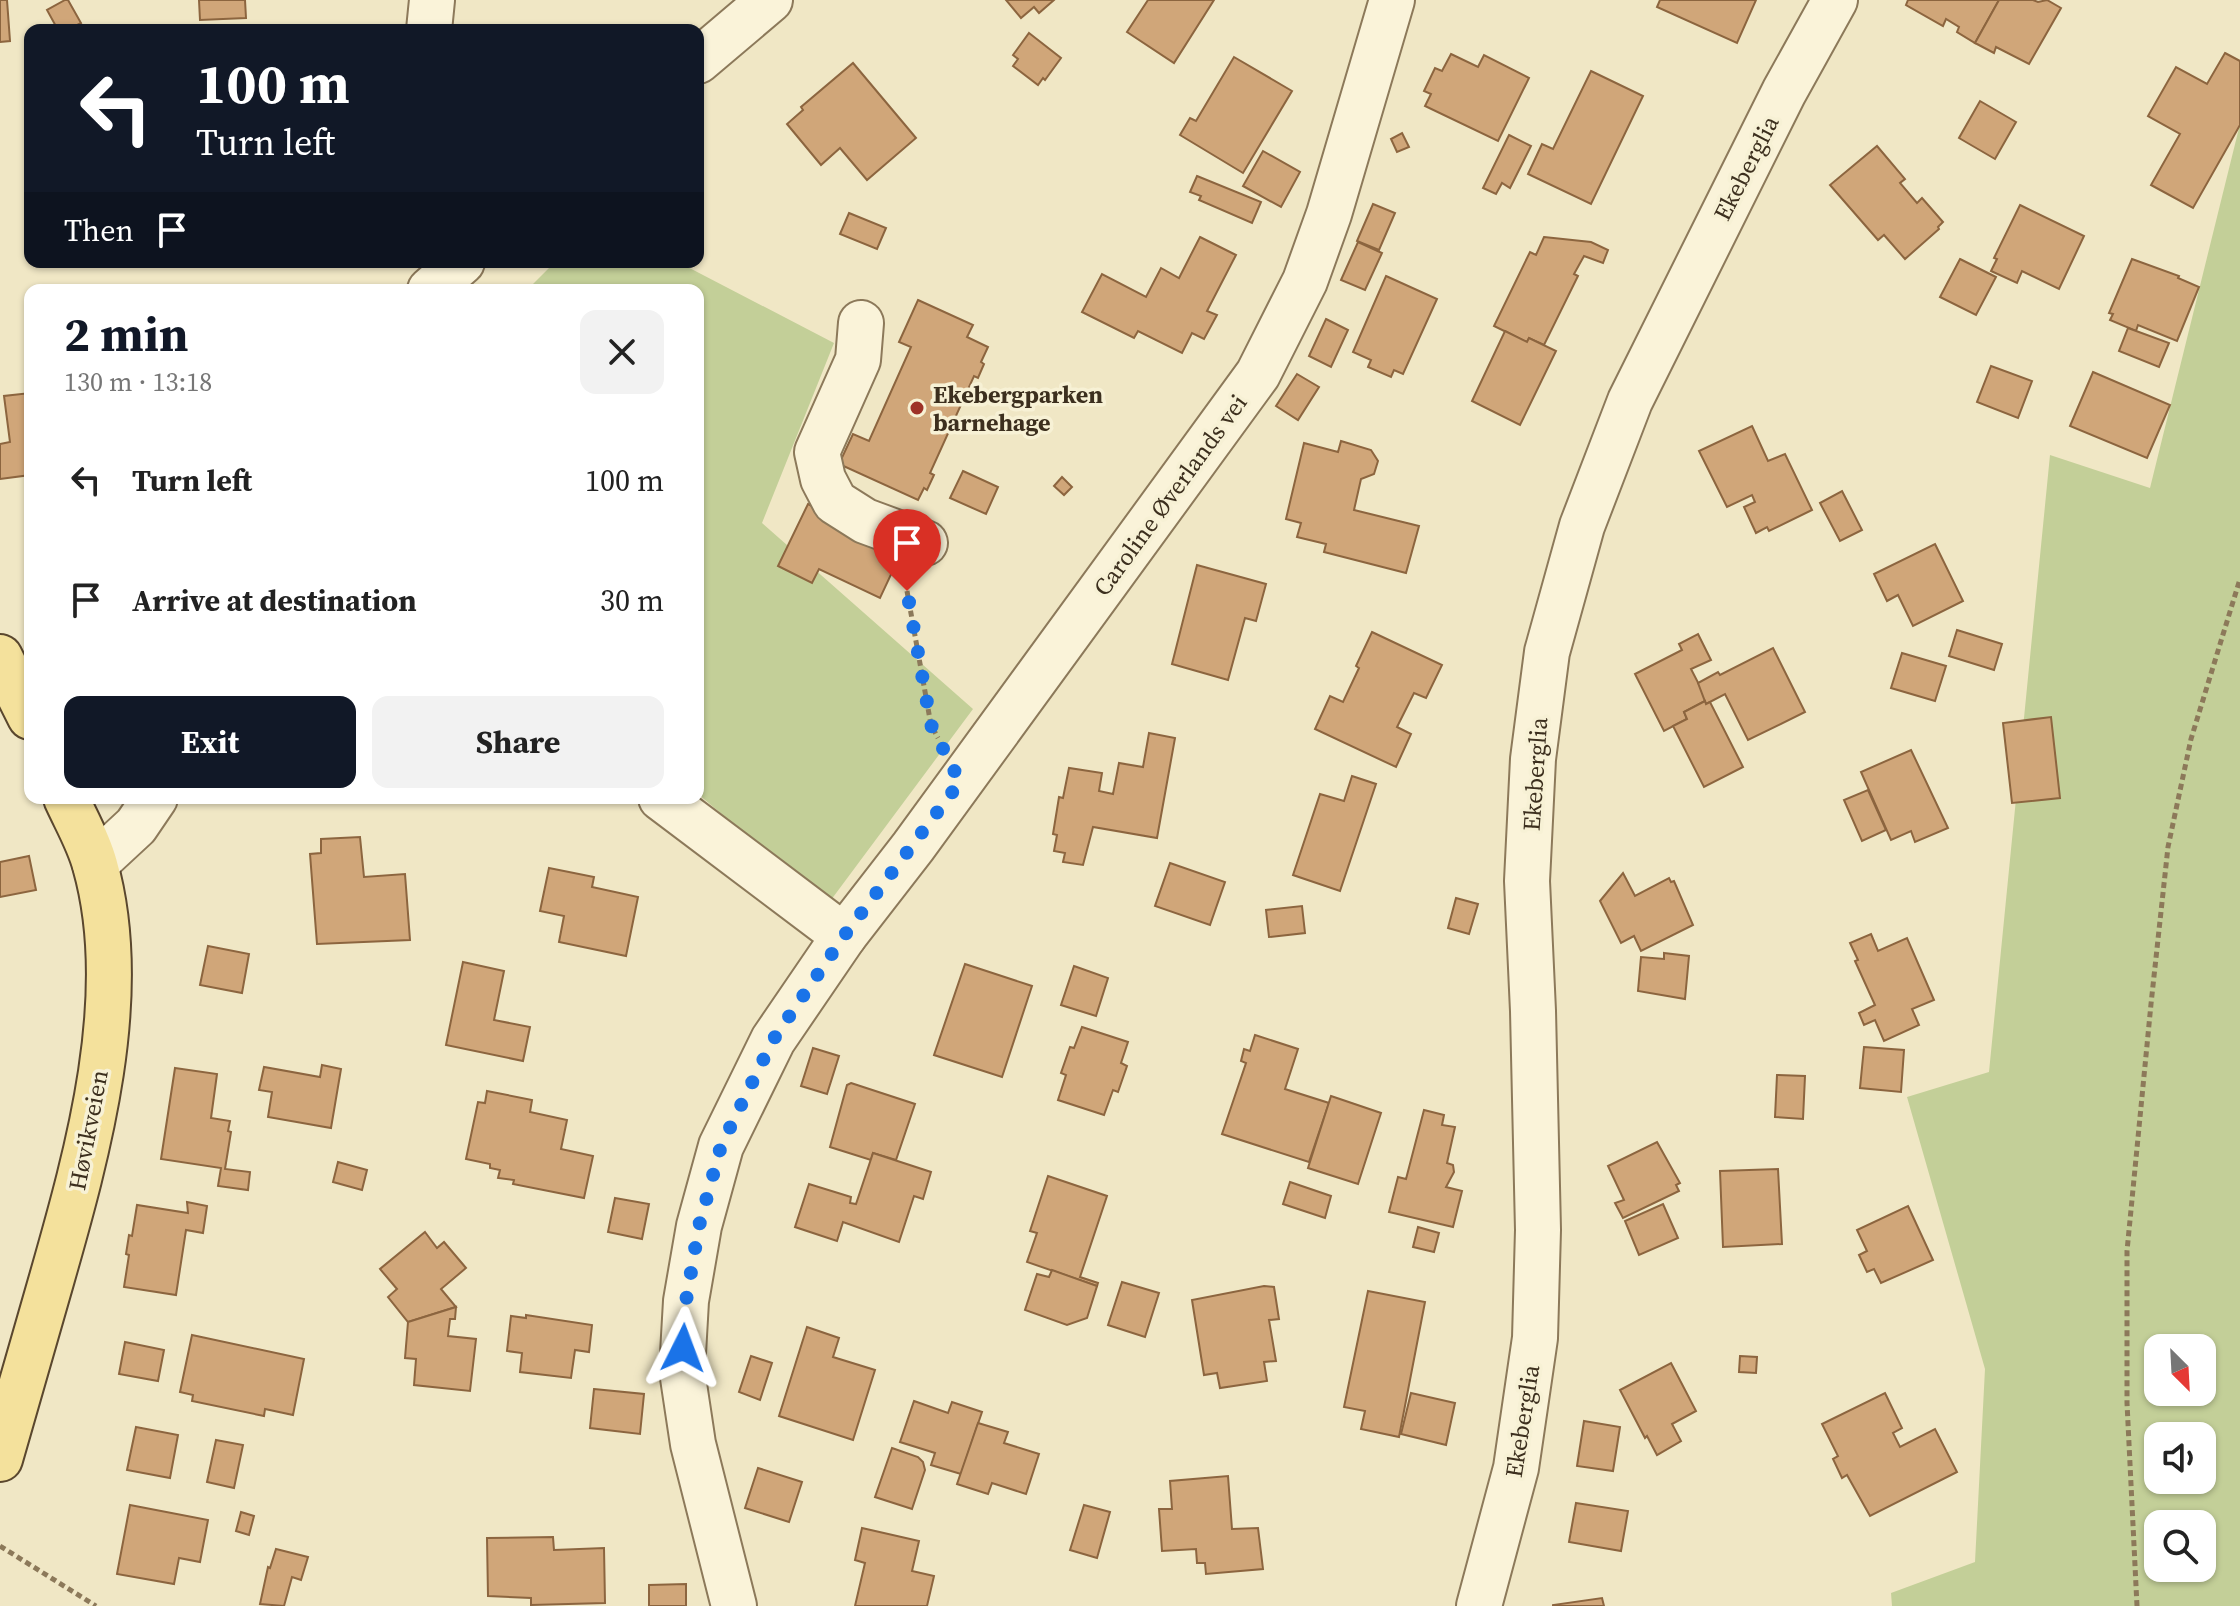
<!DOCTYPE html>
<html lang="en">
<head>
<meta charset="utf-8">
<style>
	:root { --surface:#fff; --page:#f2f2f2; --text:#222; --muted:#767676; --accent:#111827 }
	body { margin:0; font-family:"Source Serif 4",serif; background:var(--page); color:var(--text); height:100vh; display:flex; flex-direction:column; font-size:30px; white-space:nowrap }
	* { box-sizing:border-box; margin:0 }
	p { font-size:26px; color:var(--muted) }
	.icon { flex:none; width:44px; height:44px; fill:none; stroke:currentColor; stroke-width:2; stroke-linecap:round; stroke-linejoin:round }
	.map { position:relative; flex:1; overflow:hidden }
	.details { position:absolute; left:24px; top:284px; width:680px; height:520px; display:flex; flex-direction:column; background:var(--surface); border-radius:16px; box-shadow:0 2px 6px #0004 }
	.details>* { flex:none }
	.banner { position:absolute; left:24px; top:24px; width:680px; height:244px; border-radius:16px; box-shadow:0 2px 6px #0004; background:#111827; color:#fff; overflow:hidden }
	.needle { width:52px; rotate:156deg }
	.controls { position:absolute; left:2144px; top:1334px; display:grid; gap:16px }
	.controls a { display:grid; place-items:center; width:72px; height:72px; border-radius:16px; background:var(--surface); box-shadow:0 2px 6px #0004; font-size:40px }
	.pin { position:absolute; display:grid; place-items:center; width:68px; height:68px; color:#fff; margin:-82px -34px; border-radius:50% 50% 50% 0; rotate:-45deg; box-shadow:0 0 8px #0007 }
	.pin .icon { rotate:45deg }
	.me { position:absolute; width:88px; margin:-44px; rotate:3deg; stroke-linejoin:round; filter:drop-shadow(0 0 6px #0008) }
	.turn { display:flex; align-items:center; gap:28px; height:168px; padding:0 40px; font-size:36px }
	.turn .icon { width:104px; height:104px; stroke-width:2.5 }
	.turn b { display:block; font-size:56px; line-height:68px }
	.then { display:flex; align-items:center; height:76px; padding:0 40px; background:#0003; gap:16px; font-size:30px }
	.round { display:grid; place-items:center; flex:none; width:84px; height:84px; border-radius:16px; background:var(--page) }
	.summary { display:flex; align-items:center; justify-content:space-between; height:136px; padding:0 40px }
	h1 { font-size:48px; font-weight:700; line-height:60px; color:var(--accent) }
	.action { display:flex; gap:16px; margin-top:auto; padding:16px 40px }
	.action a { flex:1; height:92px; border-radius:16px; background:var(--accent); color:#fff; font-size:32px; font-weight:700; line-height:92px; text-align:center }
	.action a+a { background:var(--page); color:var(--text) }
	ul { padding:0; list-style:none }
	li { display:flex; align-items:center; gap:24px; height:120px; padding:0 40px }
	li div { flex:1 }
	li b { display:block; font-size:30px }
	li em { font-style:normal }
	.map>svg:first-child { display:block }
	.green { fill:#c3cf98; fill-rule:evenodd }
	.building { fill:#d0a679; stroke:#8c653f; stroke-width:2 }
	.lines { fill:none; stroke-linecap:round; stroke-linejoin:round }
	.minor-casing { stroke:#8c795a; stroke-width:48 }
	.major-casing { stroke:#5a472e; stroke-width:48 }
	.path { stroke:#8c795a; stroke-width:5; stroke-dasharray:6 4; stroke-linecap:butt }
	.minor { stroke:#faf3d9; stroke-width:44 }
	.major { stroke:#f4e19c; stroke-width:44 }
	.route { stroke:#1a73e8; stroke-width:14; stroke-dasharray:0 25.2 }
	.poi-dot { fill:#9e3227; stroke:#f7f1d5; stroke-width:3 }
	.labels { text-anchor:middle; dominant-baseline:central; stroke-width:7; stroke-linejoin:round; paint-order:stroke }
	.street-label { font-size:24px; fill:#3c2f1e; stroke:#f7f1d5 }
	.poi-label { font-size:24px; font-weight:bold; fill:#3c2f1e; stroke:#f7f1d5; text-anchor:start }
</style>
</head>
<body>
<div class="map">
<svg width="2240" height="1606" viewBox="0 0 2240 1606">
	<rect width="100%" height="100%" fill="#f0e7c5"/>
	<g class="green">
		<path d="M2240,124V1606H1892L1891,1593L1975,1562L1985,1369L1907,1097L1989,1072L2050,455L2150,488ZM2158,1348H2202V1392H2158ZM2158,1436H2202V1480H2158ZM2158,1524H2202V1568H2158Z"/>
		<path d="M555,262H678L834,343L762,523L973,709L828,904L698,794V290H527Z"/>
	</g>
	<g class="building">
		<path d="M0,0H7L10,41L0,42Z"/>
		<path d="M65,0H68L81,23L68,30H58L47,10Z"/>
		<path d="M199,0H245L246,18L200,20Z"/>
		<path d="M1006,0H1054L1039,13L1034,7L1021,18Z"/>
		<path d="M1148,0H1214L1174,63L1127,32Z"/>
		<path d="M1660,0H1756L1737,43L1657,7Z"/>
		<path d="M1908,0H1999L1975,43L1957,32L1959,27L1946,19L1943,26L1906,5Z"/>
		<path d="M1999,0H2033L2038,2L2047,0L2061,8L2029,64L1996,47L1994,53L1975,43Z"/>
		<path d="M1029,33L1061,58L1045,80L1043,78L1038,85L1013,66L1018,59L1013,55Z"/>
		<path d="M2225,53L2240,61V125L2193,208L2151,185L2180,134L2148,116L2176,67L2207,84Z"/>
		<path d="M1451,54L1478,67L1484,55L1529,78L1498,141L1425,106L1431,94L1424,91L1435,68L1442,71Z"/>
		<path d="M1234,57L1292,91L1243,173L1180,135L1190,118L1196,121Z"/>
		<path d="M853,63L916,138L867,180L840,148L821,165L787,124L803,110L801,107Z"/>
		<path d="M1591,71L1643,96L1591,204L1528,174L1542,144L1553,149Z"/>
		<path d="M1980,101L2016,122L1995,159L1959,138Z"/>
		<path d="M1402,133L1409,147L1397,152L1391,139Z"/>
		<path d="M1509,135L1531,146L1510,188L1502,183L1496,194L1483,188Z"/>
		<path d="M1877,146L1905,179L1900,183L1917,203L1922,198L1943,222L1938,227L1939,229L1905,259L1884,235L1878,240L1830,185Z"/>
		<path d="M1263,151L1300,172L1281,207L1243,186Z"/>
		<path d="M1197,176L1261,202L1252,223L1199,200L1201,196L1190,192Z"/>
		<path d="M1373,204L1395,213L1379,250L1357,241Z"/>
		<path d="M2020,205L2084,236L2059,289L2022,271L2017,283L1991,271L1997,259L1994,258Z"/>
		<path d="M849,213L886,228L877,249L840,234Z"/>
		<path d="M1200,237L1236,255L1207,311L1217,315L1204,339L1192,333L1182,353L1138,331L1134,338L1082,312L1102,274L1146,297L1161,268L1179,278Z"/>
		<path d="M1544,237L1591,242L1608,250L1603,263L1584,256L1574,274L1578,276L1544,345L1529,338L1527,342L1494,326L1530,252L1536,255Z"/>
		<path d="M1358,242L1382,253L1365,290L1341,280Z"/>
		<path d="M1960,259L1996,277L1976,315L1940,297Z"/>
		<path d="M2132,259L2179,276L2178,278L2199,287L2177,341L2138,325L2136,331L2110,320L2113,314L2109,313Z"/>
		<path d="M1386,276L1437,299L1403,374L1394,370L1391,377L1368,367L1371,360L1353,352Z"/>
		<path d="M918,300L973,325L967,337L988,347L981,362L984,364L978,378L974,376L930,473L934,475L927,490L924,488L918,500L839,464L853,434L869,441L911,347L899,342Z"/>
		<path d="M1326,319L1348,330L1331,367L1309,356Z"/>
		<path d="M2128,328L2169,343L2159,367L2119,351Z"/>
		<path d="M1505,331L1527,342L1529,338L1556,351L1520,425L1472,401Z"/>
		<path d="M1991,366L2032,381L2018,418L1977,402Z"/>
		<path d="M2093,372L2170,405L2147,458L2070,426Z"/>
		<path d="M1297,374L1319,387L1298,420L1276,406Z"/>
		<path d="M30,393V475L0,479V444L10,442L4,396Z"/>
		<path d="M1752,426L1768,461L1785,454L1812,510L1769,531L1767,527L1756,533L1744,507L1755,502L1752,495L1727,507L1699,451Z"/>
		<path d="M1341,441L1371,450L1378,461L1374,474L1361,479L1354,510L1419,526L1406,573L1324,552L1326,544L1297,537L1301,523L1286,519L1304,443L1338,452Z"/>
		<path d="M963,471L998,487L986,514L950,498Z"/>
		<path d="M1062,477L1072,487L1064,495L1054,486Z"/>
		<path d="M1842,491L1862,530L1840,541L1820,503Z"/>
		<path d="M808,504L902,551L880,598L819,569L812,583L778,566Z"/>
		<path d="M1935,544L1963,601L1913,626L1898,595L1887,601L1874,574Z"/>
		<path d="M1197,565L1266,584L1256,621L1245,618L1228,680L1172,664Z"/>
		<path d="M1957,630L2002,644L1994,670L1949,656Z"/>
		<path d="M1372,632L1442,665L1426,698L1414,693L1397,727L1411,734L1396,767L1315,729L1330,696L1343,702L1359,668L1356,666Z"/>
		<path d="M1698,634L1711,660L1691,669L1707,700L1684,712L1687,719L1664,731L1635,674L1682,650L1679,644Z"/>
		<path d="M1773,648L1805,712L1748,740L1725,694L1706,704L1698,683L1718,672L1720,675Z"/>
		<path d="M1902,653L1946,666L1935,701L1891,688Z"/>
		<path d="M1705,701L1706,704L1710,702L1743,767L1704,787L1673,726L1687,719L1684,712Z"/>
		<path d="M2051,717L2060,798L2012,803L2003,723Z"/>
		<path d="M1149,733L1175,738L1157,838L1093,827L1083,865L1063,862L1065,853L1054,851L1057,835L1053,834L1059,797L1063,798L1069,768L1102,773L1099,791L1113,794L1119,763L1143,767Z"/>
		<path d="M1911,750L1948,828L1915,842L1911,831L1891,840L1861,772Z"/>
		<path d="M1352,776L1376,784L1340,891L1293,875L1320,794L1344,801Z"/>
		<path d="M1868,790L1886,830L1862,841L1844,800Z"/>
		<path d="M360,837L364,877L405,874L410,940L317,944L310,854L321,853V839Z"/>
		<path d="M29,856L36,890L0,897V862Z"/>
		<path d="M1170,863L1225,882L1210,925L1155,906Z"/>
		<path d="M549,868L594,877L592,887L638,897L626,956L559,942L564,916L540,911Z"/>
		<path d="M1623,873L1635,896L1669,878L1671,882L1674,881L1693,925L1641,951L1634,936L1621,943L1600,901Z"/>
		<path d="M1456,898L1478,904L1469,934L1448,928Z"/>
		<path d="M1302,906L1305,933L1269,937L1266,910Z"/>
		<path d="M1871,934L1878,951L1907,938L1934,1000L1912,1009L1919,1025L1884,1041L1875,1020L1864,1025L1859,1013L1875,1005L1855,961L1858,960L1850,943Z"/>
		<path d="M208,946L249,954L242,993L200,985Z"/>
		<path d="M1664,953L1689,956L1685,999L1638,991L1641,957L1664,959Z"/>
		<path d="M463,962L504,971L494,1020L530,1027L523,1061L446,1045Z"/>
		<path d="M965,964L1032,986L1002,1077L934,1055Z"/>
		<path d="M1074,966L1108,978L1096,1016L1061,1005Z"/>
		<path d="M1082,1027L1128,1042L1121,1063L1127,1066L1118,1092L1113,1090L1104,1115L1058,1100L1066,1075L1061,1073L1070,1047L1074,1048Z"/>
		<path d="M1255,1035L1298,1049L1285,1089L1329,1103L1309,1162L1222,1134L1246,1063L1241,1061L1244,1049L1250,1051Z"/>
		<path d="M1864,1047L1904,1050L1901,1092L1860,1088Z"/>
		<path d="M813,1048L839,1056L827,1094L801,1086Z"/>
		<path d="M322,1065L341,1069L331,1128L268,1117L272,1092L259,1090L264,1067L320,1077Z"/>
		<path d="M175,1068L217,1074L211,1118L230,1121L228,1131L231,1132L225,1169L250,1172L248,1190L218,1186L221,1168L161,1159Z"/>
		<path d="M1777,1075L1805,1076L1803,1119L1775,1117Z"/>
		<path d="M851,1083L915,1104L896,1160L873,1153L871,1160L830,1147L847,1085Z"/>
		<path d="M487,1091L532,1100L530,1112L567,1120L561,1149L593,1156L584,1198L513,1184L514,1180L498,1178L500,1170L490,1168V1164L466,1159L478,1102L485,1103Z"/>
		<path d="M1331,1096L1381,1113L1358,1184L1308,1168Z"/>
		<path d="M1424,1110L1444,1115L1442,1125L1455,1127L1447,1163L1453,1165L1454,1172L1446,1187L1462,1191L1453,1227L1389,1212L1398,1177L1406,1179Z"/>
		<path d="M1657,1142L1680,1183L1676,1185L1679,1191L1623,1218L1615,1203L1624,1200L1608,1166Z"/>
		<path d="M873,1153L931,1172L923,1199L914,1196L899,1242L843,1222L837,1241L795,1227L809,1184L851,1197L850,1203L856,1204Z"/>
		<path d="M338,1162L367,1170L362,1190L333,1182Z"/>
		<path d="M1778,1169L1782,1244L1723,1247L1720,1171Z"/>
		<path d="M1048,1176L1107,1196L1080,1277L1098,1283L1097,1286L1027,1262L1037,1233L1030,1231Z"/>
		<path d="M1290,1182L1331,1196L1325,1218L1283,1204Z"/>
		<path d="M615,1198L649,1204L642,1239L608,1232Z"/>
		<path d="M187,1202L207,1206L203,1233L186,1230L176,1295L124,1287L129,1255L126,1254L129,1235L132,1236L137,1205L188,1213Z"/>
		<path d="M1663,1204L1678,1238L1639,1255L1625,1221Z"/>
		<path d="M1908,1206L1933,1260L1881,1283L1874,1269L1867,1272L1859,1255L1867,1251L1857,1230Z"/>
		<path d="M1418,1227L1439,1233L1434,1252L1413,1247Z"/>
		<path d="M425,1232L437,1248L444,1242L466,1268L441,1289L456,1307L408,1322L388,1297L397,1289L380,1269Z"/>
		<path d="M1052,1270L1097,1286L1087,1318L1067,1325L1025,1310L1037,1274L1049,1277Z"/>
		<path d="M1122,1282L1159,1293L1145,1337L1108,1325Z"/>
		<path d="M1264,1286L1274,1287L1279,1319L1269,1320L1276,1361L1264,1362L1267,1381L1220,1388L1217,1373L1204,1375L1192,1300Z"/>
		<path d="M1368,1291L1425,1302L1399,1437L1361,1429L1365,1411L1344,1407Z"/>
		<path d="M456,1307L455,1319H450L448,1336L476,1339L470,1391L414,1385L416,1359L405,1358L408,1322Z"/>
		<path d="M526,1315L592,1325L589,1352L575,1350L571,1378L520,1372L522,1353L507,1351L511,1316L526,1318Z"/>
		<path d="M807,1327L839,1338L833,1357L875,1370L853,1440L779,1416Z"/>
		<path d="M192,1335L304,1359L293,1415L265,1409L264,1416L192,1401L193,1395L180,1392Z"/>
		<path d="M125,1342L164,1350L158,1381L119,1374Z"/>
		<path d="M751,1356L772,1363L760,1400L739,1392Z"/>
		<path d="M1740,1356L1757,1357L1756,1373L1739,1372Z"/>
		<path d="M1671,1363L1696,1411L1672,1424L1681,1441L1657,1455L1647,1436L1645,1438L1620,1390Z"/>
		<path d="M594,1389L644,1394L640,1434L590,1428Z"/>
		<path d="M1411,1393L1455,1403L1446,1445L1401,1434Z"/>
		<path d="M1885,1393L1902,1428L1893,1433L1900,1447L1935,1429L1957,1472L1870,1516L1847,1475L1842,1478L1833,1459L1838,1456L1822,1424Z"/>
		<path d="M914,1401L948,1413L952,1402L982,1412L961,1474L931,1465L935,1453L900,1442Z"/>
		<path d="M1584,1421L1620,1427L1613,1471L1577,1466Z"/>
		<path d="M978,1423L1008,1432L1004,1443L1039,1454L1026,1494L992,1483L988,1494L957,1484Z"/>
		<path d="M136,1427L178,1435L170,1478L127,1470Z"/>
		<path d="M216,1440L243,1445L234,1488L207,1482Z"/>
		<path d="M892,1448L918,1457L923,1462L925,1470L912,1509L875,1497Z"/>
		<path d="M758,1468L802,1482L789,1522L745,1508Z"/>
		<path d="M1228,1476L1232,1529L1258,1528L1263,1569L1206,1574L1205,1563H1197L1196,1549L1162,1551L1159,1509H1172L1170,1481Z"/>
		<path d="M1576,1503L1628,1511L1621,1551L1569,1542Z"/>
		<path d="M130,1505L208,1520L200,1562L179,1558L174,1584L117,1574Z"/>
		<path d="M1084,1505L1110,1512L1097,1558L1070,1550Z"/>
		<path d="M241,1512L254,1516L249,1535L236,1531Z"/>
		<path d="M862,1528L919,1541L912,1571L934,1576L927,1606H855L865,1563L855,1560Z"/>
		<path d="M553,1537L554,1550L604,1548L605,1603L531,1605V1598L488,1596L487,1538Z"/>
		<path d="M276,1549L308,1557L301,1580L292,1577L284,1606L260,1604L268,1567L270,1568Z"/>
		<path d="M686,1584V1606H649V1585Z"/>
		<path d="M1602,1598L1604,1606H1553V1605Z"/>
	</g>
	<g class="lines">
		<g class="minor-casing">
			<g id="minor">
				<path d="M429,30L432,0"/>
				<path d="M698,61L770,0"/>
				<path d="M430,290L462,262"/>
				<path d="M861,323L858,360L817,452L823,479L835,502L865,521L925,543"/>
				<path d="M661,798L844,936L773,1040L721,1146L699,1226L686,1301L682,1371L693,1444L734,1606"/>
				<path d="M95,864L136,826L155,798"/>
				<path d="M844,936L913,847L1258,374L1305,281L1329,214L1392,0"/>
				<path d="M1479,1606L1516,1468L1535,1338L1538,1230L1533,1011L1527,881L1533,759L1547,652L1582,526L1630,401L1784,92L1835,0"/>
			</g>
		</g>
		<g class="major-casing">
			<g id="major">
				<path d="M0,657L30,717"/>
				<path d="M0,1459C17,1399 35,1338 52,1278C88,1152 132,995 95,865C89,842 76,820 66,798"/>
			</g>
		</g>
		<g class="path">
			<path d="M907,591L931,725L938,738"/>
			<path d="M0,1546L96,1606"/>
			<path d="M2137,1606L2127,1403V1251L2151,1004L2168,847L2191,739L2240,579"/>
		</g>
		<use href="#minor" class="minor"/>
		<use href="#major" class="major"/>
	</g>
	<g class="lines">
		<path class="route" d="M683,1348L686,1301L699,1226L721,1146L773,1040L844,936L960,782L931,725L907,591"/>
	</g>
	<circle class="poi-dot" cx="917" cy="408" r="8"/>
	<g class="labels">
		<g class="street-label">
			<text transform="translate(1746 168) rotate(-63)">Ekeberglia</text>
			<text transform="translate(1170 495) rotate(-54)">Caroline Øverlands vei</text>
			<text transform="translate(1535 774) rotate(-86)">Ekeberglia</text>
			<text transform="translate(88 1130) rotate(-79)">Høvikveien</text>
			<text transform="translate(1522 1421) rotate(-81)">Ekeberglia</text>
		</g>
		<g class="poi-label">
			<text x="933" y="394">Ekebergparken<tspan x="933" dy="28">barnehage</tspan></text>
		</g>
	</g>
</svg>
<div class="controls">
<a><svg class="needle" viewBox="-14 -14 28 28"><path d="M0-13l5 13h-10z" fill="#e53935"/><path d="M0 13l5-13h-10z" fill="#767676"/></svg></a>
<a><svg class="icon" aria-label="sound" viewBox="0 0 24 24"><path d="M4 9h4l5-4v14l-5-4H4zM17 9q2 3 0 6"/></svg></a>
<a><svg class="icon" aria-label="search" viewBox="0 0 24 24"><circle cx="10" cy="10" r="6"/><path d="M15 15l6 6"/></svg></a>
</div>
<div class="pin" style="left:907px;top:591px;background:#d93025"><svg class="icon" aria-label="arrive" viewBox="0 0 24 24"><path d="M6 21V4h12l-3 4 3 4H6"/></svg></div>
<svg class="me" style="left:683px;top:1348px" viewBox="-20 -20 40 40"><path d="M0-17L14 15 0 8-14 15z" fill="#1a73e8" stroke="#fff" stroke-width="4"/></svg>
<div class="banner">
<div class="turn"><svg class="icon" aria-label="left" viewBox="0 0 24 24"><path d="M17 20v-9H6M10 6l-5 5 5 5"/></svg><div><b>100 m</b>Turn left</div></div>
<div class="then">Then<svg class="icon" aria-label="arrive" viewBox="0 0 24 24"><path d="M6 21V4h12l-3 4 3 4H6"/></svg></div>
</div>
<section class="details">
<div class="summary"><div><h1>2 min</h1><p>130 m · 13:18</p></div><a class="round"><svg class="icon" aria-label="close" viewBox="0 0 24 24"><path d="M6 6l12 12M18 6L6 18"/></svg></a></div>
<ul>
<li><svg class="icon" aria-label="left" viewBox="0 0 24 24"><path d="M17 20v-9H6M10 6l-5 5 5 5"/></svg><div><b>Turn left</b></div><em>100 m</em></li>
<li><svg class="icon" aria-label="arrive" viewBox="0 0 24 24"><path d="M6 21V4h12l-3 4 3 4H6"/></svg><div><b>Arrive at destination</b></div><em>30 m</em></li>
</ul>
<div class="action"><a>Exit</a><a>Share</a></div>
</section>
</div>
</body>
</html>
